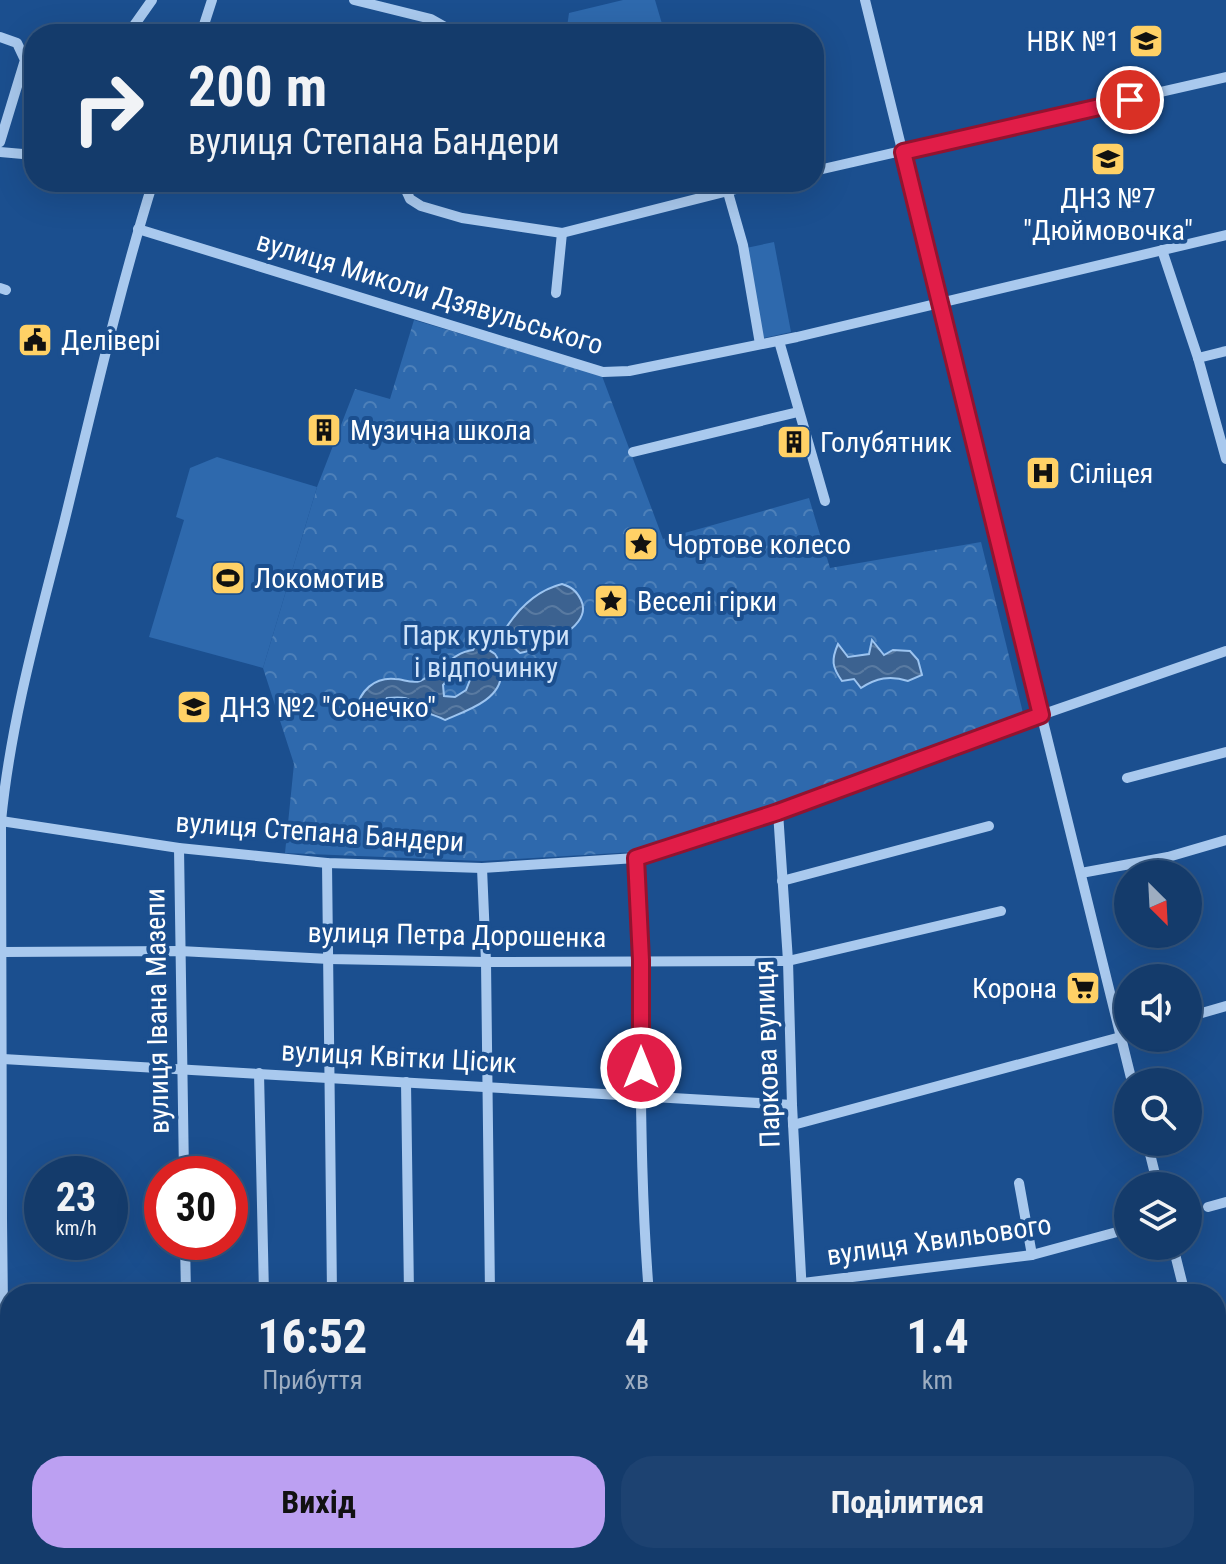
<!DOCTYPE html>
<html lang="uk">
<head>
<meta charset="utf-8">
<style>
	:root { --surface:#143b6b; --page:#1d4271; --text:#f1f3f6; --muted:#9dadc1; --line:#33557e; --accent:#bca0f2 }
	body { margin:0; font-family:"Roboto Condensed",sans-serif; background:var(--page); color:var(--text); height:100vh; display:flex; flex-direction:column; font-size:30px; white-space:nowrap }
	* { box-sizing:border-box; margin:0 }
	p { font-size:26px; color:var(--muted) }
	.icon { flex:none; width:44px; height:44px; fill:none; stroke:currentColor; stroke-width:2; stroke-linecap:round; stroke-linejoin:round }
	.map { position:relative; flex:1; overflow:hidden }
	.details { position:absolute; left:0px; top:1284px; width:1226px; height:280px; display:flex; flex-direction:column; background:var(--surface); border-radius:32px 32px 0 0; box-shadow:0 8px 32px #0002,0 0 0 2px var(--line) }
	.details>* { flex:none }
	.top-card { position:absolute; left:24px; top:24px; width:800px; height:168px; border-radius:32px; box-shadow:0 8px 32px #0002,0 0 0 2px var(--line); background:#143b6b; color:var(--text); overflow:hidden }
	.needle { width:52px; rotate:156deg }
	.controls { position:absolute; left:1114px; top:860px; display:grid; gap:16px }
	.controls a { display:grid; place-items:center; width:88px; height:88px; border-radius:50%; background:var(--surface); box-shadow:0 8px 32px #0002,0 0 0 2px var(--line); font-size:40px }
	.speed { position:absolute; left:24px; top:1156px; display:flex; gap:16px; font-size:40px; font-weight:700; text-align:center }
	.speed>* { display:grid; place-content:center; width:104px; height:104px; border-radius:50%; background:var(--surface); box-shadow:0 8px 32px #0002,0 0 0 2px var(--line); line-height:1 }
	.speed small { font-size:20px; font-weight:400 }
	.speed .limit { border:12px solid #d22; background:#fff; color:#111 }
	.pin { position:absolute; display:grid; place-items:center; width:68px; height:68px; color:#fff; margin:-34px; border:4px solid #fff; border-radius:50%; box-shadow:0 2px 8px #0007 }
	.me { position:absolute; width:88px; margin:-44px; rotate:0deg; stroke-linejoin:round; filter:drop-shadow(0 0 6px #0008) }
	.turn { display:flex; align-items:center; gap:28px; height:168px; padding:0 32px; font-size:36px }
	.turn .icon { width:104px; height:104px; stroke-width:2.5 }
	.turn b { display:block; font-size:56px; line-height:68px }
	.eta { display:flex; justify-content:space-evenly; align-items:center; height:136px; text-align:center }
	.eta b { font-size:48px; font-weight:700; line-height:56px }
	.primary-button { display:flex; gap:16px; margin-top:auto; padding:16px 32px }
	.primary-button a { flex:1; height:92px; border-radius:32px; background:var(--accent); color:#111; font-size:32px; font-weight:700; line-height:92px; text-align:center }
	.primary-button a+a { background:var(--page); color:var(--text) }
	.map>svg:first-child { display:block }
	.park { fill:url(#park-crowns) }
	.pitch { fill:#2e69ad }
	.water { fill:url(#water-waves); stroke:#9cc4f0; stroke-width:2; fill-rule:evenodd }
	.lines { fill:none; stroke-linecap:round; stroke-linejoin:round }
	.minor { stroke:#a9c9ee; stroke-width:10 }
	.rail-casing { stroke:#fff; stroke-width:5 }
	.rail { stroke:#1b4f8f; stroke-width:2; stroke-dasharray:6; stroke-linecap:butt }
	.route-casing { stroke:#92132f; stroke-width:20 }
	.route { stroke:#e11d48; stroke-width:14 }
	.labels { text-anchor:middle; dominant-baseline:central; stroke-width:8; stroke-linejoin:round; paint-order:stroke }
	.poi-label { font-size:28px; fill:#fff; stroke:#1b4f8f; text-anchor:start }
	.street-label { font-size:28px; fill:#fff; stroke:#1b4f8f }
	.park-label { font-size:28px; fill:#cfe3fa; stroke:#1b4f8f }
</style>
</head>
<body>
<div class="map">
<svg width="1226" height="1564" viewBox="0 0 1226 1564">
	<defs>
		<pattern id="park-crowns" width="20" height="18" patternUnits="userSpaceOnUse" patternTransform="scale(2)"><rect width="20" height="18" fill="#2e69ad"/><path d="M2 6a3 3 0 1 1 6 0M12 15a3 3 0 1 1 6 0" fill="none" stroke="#4d80b9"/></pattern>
		<pattern id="water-waves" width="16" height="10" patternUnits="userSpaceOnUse" patternTransform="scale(2)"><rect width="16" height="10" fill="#3c6290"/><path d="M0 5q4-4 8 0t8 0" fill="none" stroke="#597aa1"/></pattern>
	</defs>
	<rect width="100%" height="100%" fill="#1b4f8f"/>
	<path class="park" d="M414,320L602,376L663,539L809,498L830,568L981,542L1023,713L794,799L634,852L482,861L285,853L294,764L263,668L317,487L355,389L390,399Z"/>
	<g class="pitch">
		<path d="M623,0H655L665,34H566L569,13Z"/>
		<path d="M774,242L791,332L764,338L760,334L746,248Z"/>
		<path d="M217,457L317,487L263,668L149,637L184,520L176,517L190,468Z"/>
	</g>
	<g class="water">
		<path d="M562,584C571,587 576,590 581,600C594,627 540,649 520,653L513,647L506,628C519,608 538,590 562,584Z"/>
		<path d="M872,640L884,655L893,650L910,651L918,660L922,675L908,681C890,675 876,678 861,688L854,679L842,681C832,667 831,660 838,644L848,657L869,654Z"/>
		<path d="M477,644C483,647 490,650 495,654C499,659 500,666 501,673C502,700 465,711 445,720C438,716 432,715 425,712C406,704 418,695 387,698L379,709L363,717L356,710C360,691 374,677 395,679C403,679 412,684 420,681C438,673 453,652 473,650ZM453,673H465L470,680L466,690L455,697L444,696L443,685Z"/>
	</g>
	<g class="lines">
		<g class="minor">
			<path d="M354,0L431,19L447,28L446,34"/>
			<path d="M865,0L1132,1082"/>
			<path d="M38,34L52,28L72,34"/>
			<path d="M128,34L152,0"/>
			<path d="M201,34L212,0"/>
			<path d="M0,37L17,43L25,60L0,142"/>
			<path d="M0,152L34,155"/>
			<path d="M814,171L1226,77"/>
			<path d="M407,182L405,188L410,199L421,206L462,218L562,233L763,182"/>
			<path d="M725,182L743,245L760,344"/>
			<path d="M138,229L603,372L629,371L797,337L1226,235"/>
			<path d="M1162,250L1198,358L1226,459"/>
			<path d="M0,288L6,290"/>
			<path d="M556,293L562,233"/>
			<path d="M779,341L825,501"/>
			<path d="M1198,358L1226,351"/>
			<path d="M633,452L798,412"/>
			<path d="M1127,778L1226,752"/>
			<path d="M778,812L788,961L792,1105L802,1294"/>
			<path d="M1,821L179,848L327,863L482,868L636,858L778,812L1041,715L1226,651"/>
			<path d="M179,848L184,1174"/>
			<path d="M636,858C643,1003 637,1149 649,1294"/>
			<path d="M327,863L332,1294"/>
			<path d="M482,868L486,962L490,1294"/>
			<path d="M1081,873L1168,857L1226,840"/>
			<path d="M782,881L989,826"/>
			<path d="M3,952L180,951L329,959L486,962L788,961L1001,911"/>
			<path d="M1188,1017L1226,1006"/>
			<path d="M3,1059L792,1105"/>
			<path d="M259,1073L264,1294"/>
			<path d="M406,1082L409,1294"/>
			<path d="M793,1125L1128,1035"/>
			<path d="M1147,1142L1158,1186"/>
			<path d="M1019,1183L1032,1255"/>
			<path d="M1208,1207L1226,1202"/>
			<path d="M1188,1213L1196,1210"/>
			<path d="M185,1242L186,1294"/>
			<path d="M1173,1246L1185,1294"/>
			<path d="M803,1283L1032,1255L1128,1229"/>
			<path d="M10,1358L3,1307L2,1220L1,821C11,719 39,622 64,523C92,409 118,294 153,182"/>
			<path d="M1216,1373L1226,1370"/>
			<path d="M0,1545L10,1544"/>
			<path d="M948,1564L949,1554"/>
		</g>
		<g class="rail-casing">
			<g id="rail">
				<path d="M0,1431L10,1434"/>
				<path d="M1216,1538L1226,1537"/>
				<path d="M1216,1553L1226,1552"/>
				<path d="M369,1554L399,1564"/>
				<path d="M1032,1564L1063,1557"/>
				<path d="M1053,1564L1122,1554"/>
				<path d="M1116,1564L1207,1554"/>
			</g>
		</g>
		<use href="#rail" class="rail"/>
	</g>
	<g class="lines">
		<g class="route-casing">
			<path id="route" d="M641,1068V960L636,858L778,812L1041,715L903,152L1130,100"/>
		</g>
		<use href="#route" class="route"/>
	</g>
	<defs>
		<g id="school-square" transform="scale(1.8)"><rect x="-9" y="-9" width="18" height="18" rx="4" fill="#ffd166" stroke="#1b4f8f"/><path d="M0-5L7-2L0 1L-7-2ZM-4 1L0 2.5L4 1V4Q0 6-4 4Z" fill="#111"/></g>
		<g id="civic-square" transform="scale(1.8)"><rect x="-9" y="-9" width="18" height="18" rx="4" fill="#ffd166" stroke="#1b4f8f"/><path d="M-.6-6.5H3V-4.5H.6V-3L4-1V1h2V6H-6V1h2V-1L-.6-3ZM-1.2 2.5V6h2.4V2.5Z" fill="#111"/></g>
		<g id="building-square" transform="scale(1.8)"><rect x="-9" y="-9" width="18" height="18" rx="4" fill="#ffd166" stroke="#1b4f8f"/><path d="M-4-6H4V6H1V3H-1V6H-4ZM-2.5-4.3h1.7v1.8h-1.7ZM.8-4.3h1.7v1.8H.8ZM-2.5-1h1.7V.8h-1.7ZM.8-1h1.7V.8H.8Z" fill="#111"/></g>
		<g id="hospital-square" transform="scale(1.8)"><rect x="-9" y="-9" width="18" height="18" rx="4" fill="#ffd166" stroke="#1b4f8f"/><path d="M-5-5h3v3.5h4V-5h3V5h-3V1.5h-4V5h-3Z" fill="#111"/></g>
		<g id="sight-square" transform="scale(1.8)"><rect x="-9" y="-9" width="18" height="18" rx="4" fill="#ffd166" stroke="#1b4f8f"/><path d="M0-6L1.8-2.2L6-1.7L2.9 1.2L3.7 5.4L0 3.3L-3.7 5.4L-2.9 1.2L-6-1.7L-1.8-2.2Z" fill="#111"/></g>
		<g id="stadium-square" transform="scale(1.8)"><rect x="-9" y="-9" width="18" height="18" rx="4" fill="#ffd166" stroke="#1b4f8f"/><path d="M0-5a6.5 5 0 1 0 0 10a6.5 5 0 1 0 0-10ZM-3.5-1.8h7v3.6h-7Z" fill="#111"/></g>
		<g id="supermarket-square" transform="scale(1.8)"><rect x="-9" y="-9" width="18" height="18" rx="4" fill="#ffd166" stroke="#1b4f8f"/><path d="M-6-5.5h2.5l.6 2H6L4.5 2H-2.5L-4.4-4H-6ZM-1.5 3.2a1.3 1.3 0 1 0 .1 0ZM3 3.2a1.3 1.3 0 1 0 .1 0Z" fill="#111"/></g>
	</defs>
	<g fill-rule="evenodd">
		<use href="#school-square" x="1146" y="41"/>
		<use href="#school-square" x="1108" y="159"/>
		<use href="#civic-square" x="35" y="340"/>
		<use href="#building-square" x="324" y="430"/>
		<use href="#building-square" x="794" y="442"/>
		<use href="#hospital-square" x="1043" y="473"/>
		<use href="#sight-square" x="641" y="544"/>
		<use href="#stadium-square" x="228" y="578"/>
		<use href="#sight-square" x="611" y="601"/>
		<use href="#school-square" x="194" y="707"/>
		<use href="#supermarket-square" x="1083" y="988"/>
	</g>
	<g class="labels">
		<g class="poi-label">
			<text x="1120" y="41" text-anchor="end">НВК №1</text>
			<text x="1108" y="198" text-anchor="middle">ДНЗ №7<tspan x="1108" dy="32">"Дюймовочка"</tspan></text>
			<text x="61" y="340">Делівері</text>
			<text x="350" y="430">Музична школа</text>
			<text x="820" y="442">Голубятник</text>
			<text x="1069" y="473">Сіліцея</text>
			<text x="667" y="544">Чортове колесо</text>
			<text x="254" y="578">Локомотив</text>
			<text x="637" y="601">Веселі гірки</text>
			<text x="220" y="707">ДНЗ №2 "Сонечко"</text>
			<text x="1057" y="988" text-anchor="end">Корона</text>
		</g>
		<g class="street-label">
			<text transform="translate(430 293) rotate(17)">вулиця Миколи Дзявульського</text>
			<text transform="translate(320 832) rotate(4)">вулиця Степана Бандери</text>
			<text transform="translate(457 935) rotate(1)">вулиця Петра Дорошенка</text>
			<text transform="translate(157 1011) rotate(-91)">вулиця Івана Мазепи</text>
			<text transform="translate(767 1054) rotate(-92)">Паркова вулиця</text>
			<text transform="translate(399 1057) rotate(3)">вулиця Квітки Цісик</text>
			<text transform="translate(939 1240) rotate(-8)">вулиця Хвильового</text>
		</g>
		<g class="park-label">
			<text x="486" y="635">Парк культури<tspan x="486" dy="32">і відпочинку</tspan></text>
		</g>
	</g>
</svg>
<div class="controls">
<a><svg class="needle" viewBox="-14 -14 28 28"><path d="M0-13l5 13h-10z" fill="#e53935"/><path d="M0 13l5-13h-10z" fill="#9dadc1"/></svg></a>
<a><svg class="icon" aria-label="sound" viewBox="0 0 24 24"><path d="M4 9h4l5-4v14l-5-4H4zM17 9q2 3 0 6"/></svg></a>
<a><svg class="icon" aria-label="search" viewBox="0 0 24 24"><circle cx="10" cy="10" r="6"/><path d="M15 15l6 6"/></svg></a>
<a><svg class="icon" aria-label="layers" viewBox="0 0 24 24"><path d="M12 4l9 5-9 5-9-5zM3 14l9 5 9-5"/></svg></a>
</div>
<div class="speed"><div>23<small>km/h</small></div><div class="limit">30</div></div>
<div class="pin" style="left:1130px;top:100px;background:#d93025"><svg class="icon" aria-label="arrive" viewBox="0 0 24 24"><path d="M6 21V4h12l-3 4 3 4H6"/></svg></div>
<svg class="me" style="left:641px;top:1068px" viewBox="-20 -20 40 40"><circle r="17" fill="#e11d48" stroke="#fff" stroke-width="3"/><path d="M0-11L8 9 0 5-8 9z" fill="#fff"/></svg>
<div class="top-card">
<div class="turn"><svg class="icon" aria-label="right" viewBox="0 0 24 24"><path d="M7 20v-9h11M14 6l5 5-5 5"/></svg><div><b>200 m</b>вулиця Степана Бандери</div></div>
</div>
<section class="details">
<div class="eta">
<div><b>16:52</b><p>Прибуття</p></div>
<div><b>4</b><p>хв</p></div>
<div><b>1.4</b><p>km</p></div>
</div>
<div class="primary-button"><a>Вихід</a><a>Поділитися</a></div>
</section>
</div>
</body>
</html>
